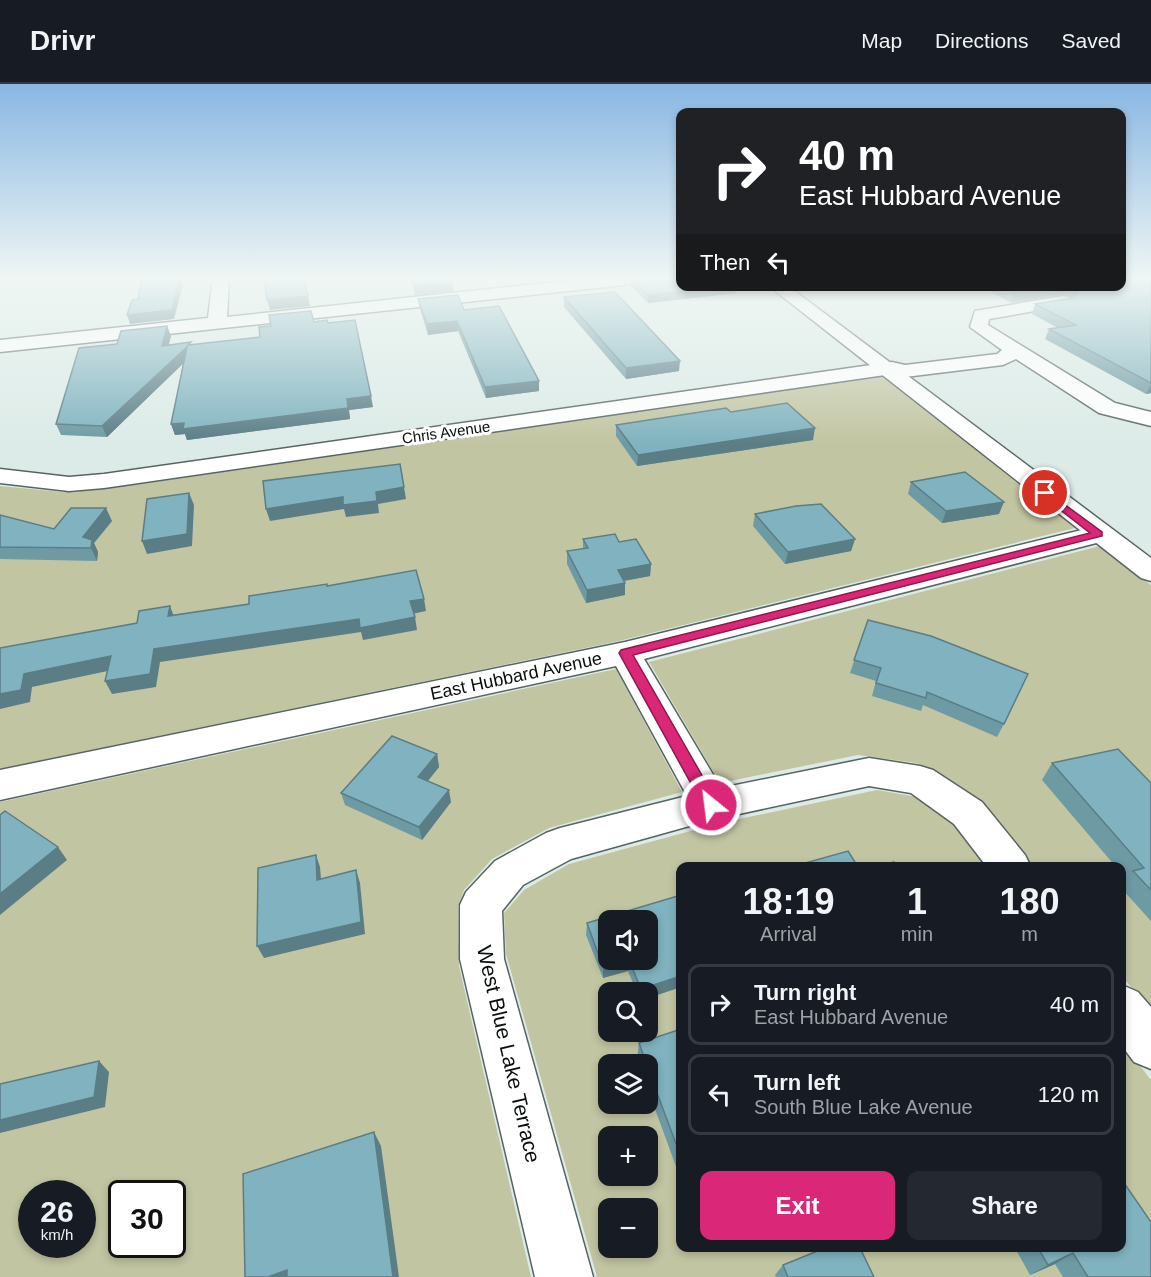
<!DOCTYPE html>
<html lang="en">
<head>
<meta charset="utf-8">
<style>
	:root { --surface:#171b24; --page:#242831; --text:#f1f3f6; --muted:#9ea1a6; --line:#363941; --accent:#db2777 }
	body { margin:0; font-family:Helvetica,sans-serif; background:var(--page); color:var(--text); height:100vh; display:flex; flex-direction:column; font-size:22px; white-space:nowrap }
	* { box-sizing:border-box; margin:0 }
	p { font-size:20px; color:var(--muted) }
	.icon { flex:none; width:33px; height:33px; fill:none; stroke:currentColor; stroke-width:2; stroke-linecap:round; stroke-linejoin:round }
	.map { position:relative; flex:1; overflow:hidden }
	.side { position:absolute; left:676px; top:778px; width:450px; height:390px; display:flex; flex-direction:column; background:var(--surface); border-radius:12px; box-shadow:0 3px 9px #0003 }
	.side>* { flex:none }
	.top-card { position:absolute; left:676px; top:24px; width:450px; height:183px; border-radius:12px; box-shadow:0 3px 9px #0003; background:#202124; color:#fff; overflow:hidden }
	.fabs { position:absolute; left:598px; top:826px; display:grid; gap:12px }
	.fabs a { display:grid; place-items:center; width:60px; height:60px; border-radius:12px; background:var(--surface); box-shadow:0 3px 9px #0003; font-size:30px }
	.speed { position:absolute; left:18px; top:1096px; display:flex; gap:12px; font-size:30px; font-weight:700; text-align:center }
	.speed>* { display:grid; place-content:center; width:78px; height:78px; border-radius:50%; background:var(--surface); box-shadow:0 3px 9px #0003; line-height:1 }
	.speed small { font-size:15px; font-weight:400 }
	.speed .limit { border:3px solid #111; border-radius:9px; background:#fff; color:#111 }
	.pin { position:absolute; display:grid; place-items:center; width:51px; height:51px; color:#fff; margin:-26px; border:3px solid #fff; border-radius:50%; box-shadow:0 2px 6px #0007 }
	.me { position:absolute; width:66px; margin:-33px; rotate:331deg; stroke-linejoin:round; filter:drop-shadow(0 0 4px #0008) }
	.turn { display:flex; align-items:center; gap:21px; height:126px; padding:0 24px; font-size:27px }
	.turn .icon { width:78px; height:78px; stroke-width:2.5 }
	.turn b { display:block; font-size:42px; line-height:51px }
	.then { display:flex; align-items:center; height:57px; padding:0 24px; background:#0003; gap:12px; font-size:22px }
	.eta { display:flex; justify-content:space-evenly; align-items:center; height:102px; text-align:center }
	.eta b { font-size:36px; font-weight:800; line-height:42px }
	.primary-button { display:flex; gap:12px; margin-top:auto; padding:12px 24px }
	.primary-button a { flex:1; height:69px; border-radius:12px; background:var(--accent); color:#fff; font-size:24px; font-weight:800; line-height:69px; text-align:center }
	.primary-button a+a { background:var(--page); color:var(--text) }
	ul { padding:0; list-style:none }
	li { display:flex; align-items:center; gap:18px; height:81px; margin:0 12px 9px; padding:0 12px; border:3px solid var(--line); border-radius:12px }
	li div { flex:1 }
	li b { display:block; font-size:22px }
	li em { font-style:normal }
	header { display:flex; align-items:center; gap:36px; box-sizing:border-box; height:84px; padding:0 30px; background:var(--surface); border-bottom:2px solid var(--line) }
	header strong { font-size:28px }
	nav { display:flex; gap:33px; margin-inline-start:auto; font-size:21px }
	.map>svg:first-child { display:block }
	.green { fill:#c2c5a2; fill-rule:evenodd }
	.lines { fill:none; stroke-linecap:round; stroke-linejoin:round }
	.minor-casing { stroke:#586461; stroke-width:3 }
	.major-casing { stroke:#586461; stroke-width:3 }
	.minor { fill:#fff; fill-rule:evenodd }
	.major { fill:#fff; fill-rule:evenodd }
	.wall { fill:#6e9aa4; fill-rule:evenodd }
	.shaded-wall { fill:#5a7d86 }
	.building { fill:#80b3bf; stroke:#5a7d86; stroke-width:1.5 }
	.route { fill:#db2777; stroke:#8e194d; stroke-width:1.5 }
	.labels { text-anchor:middle; dominant-baseline:central; stroke-width:6; stroke-linejoin:round; paint-order:stroke }
	.far-street-label { font-size:15px; fill:#0a0f0e; stroke:#fff }
	.street-label { font-size:18px; fill:#0a0f0e; stroke:#fff }
	.near-street-label { font-size:21px; fill:#0a0f0e; stroke:#fff }
</style>
</head>
<body>
<header>
<strong>Drivr</strong>
<nav><a>Map</a><a>Directions</a><a>Saved</a></nav>
</header>
<div class="map">
<svg width="1151" height="1193" viewBox="0 0 1151 1193">
	<rect width="100%" height="100%" fill="#dcebe7"/>
	<g class="green">
		<path d="M880,291L1075,444L619,557L0,685V402L62,408L141,400Z"/>
		<path d="M1100,462L1151,501V927L1122,892V783H1034L978,717L930,684L916,679L858,671L720,699L649,578Z"/>
		<path d="M616,585L682,708L549,744L492,775L464,806L458,822L459,882L531,1193H0V718ZM32,1110H82V1161H32ZM122,1110H172V1161H122Z"/>
		<path d="M877,706L917,713L954,739L988,783H681V1164H1122V958L1151,996V1193H597L506,870L504,829L524,806L569,780L720,739ZM609,837H648V876H609ZM609,909H648V948H609ZM609,981H648V1020H609ZM609,1053H648V1092H609ZM609,1125H648V1164H609Z"/>
	</g>
	<g class="lines">
		<g class="minor-casing">
			<g id="minor">
				<path d="M213,193H229L227,233L602,193H659L651,198L0,268V256L208,234Z"/>
				<path d="M1063,212L1069,213L1072,217L1069,221L989,235L988,241L1115,319L1151,328V342L1099,329L1016,275L1003,281L905,293L892,290L104,404L69,407L0,399V385L69,393L104,390L892,278L905,281L997,270L1002,266L970,243L975,227Z"/>
				<path d="M1098,442L1108,444L1111,450L1108,456L644,575L721,704L869,674L920,682L933,686L982,718L1025,771L1031,783H987L954,740L911,709L869,702L711,736L571,775L523,801L502,827L504,875L593,1193H535L460,875V821L466,808L495,777L546,749L560,744L687,712L616,582L0,716V686L625,558Z"/>
				<path d="M1122,901L1138,908L1151,923V985L1134,978L1122,962Z"/>
			</g>
		</g>
		<g class="major-casing">
			<path id="major" d="M769,202H788L1151,474V497L1141,494Z"/>
		</g>
		<use href="#minor" class="minor"/>
		<use href="#major" class="major"/>
	</g>
	<g class="wall">
		<path d="M410,193H450L452,197L453,207L415,211Z"/>
		<path d="M1151,193V309L1146,310L1045,255L1049,245L1058,244L1032,230L1035,220L1072,214L1071,212L1063,210L1011,219L981,202H1122Z"/>
		<path d="M631,195L736,209L648,219L631,202Z"/>
		<path d="M564,213L679,287L626,295L564,223Z"/>
		<path d="M418,215L464,226L539,297V307L486,314L458,247L428,251L420,225Z"/>
		<path d="M314,238L328,239L373,323L349,326L350,335L187,356L185,350L175,351L171,340L183,279L107,353L61,351L56,340L167,242L171,252L168,261H192L260,253Z"/>
		<path d="M731,328L813,356L637,382L616,352V341Z"/>
		<path d="M911,398L999,430L942,439L908,410Z"/>
		<path d="M755,430L855,455L851,467L785,480L753,442Z"/>
		<path d="M0,431L54,445L112,437L94,459L98,468L97,477L0,475Z"/>
		<path d="M583,455L651,480L650,492L624,497L625,511L586,519L567,480V467L583,465Z"/>
		<path d="M868,536L1004,640L997,653L923,621L921,627L872,612L876,597L850,589Z"/>
		<path d="M437,670L439,683L428,697L451,718L422,756L345,721L341,709Z"/>
		<path d="M1052,679L1151,699V837L1122,805V800L1126,795L1122,790V783H1116L1042,696Z"/>
		<path d="M681,811V903L648,914V909H637L628,887L603,894L586,851L587,839ZM609,837H648V876H609Z"/>
		<path d="M681,945V1096L648,1006V981H639L637,975L639,959Z"/>
		<path d="M1015,1164H1122L1151,1193H1063L1055,1180L1030,1191Z"/>
		<path d="M783,1181L874,1193H776L775,1191Z"/>
	</g>
	<g class="shaded-wall">
		<path d="M180,193L183,201L174,235L130,240L127,231Z"/>
		<path d="M452,197L453,207L415,211L414,201Z"/>
		<path d="M724,202H736V209L648,219V211Z"/>
		<path d="M1053,202H1065L1063,210L1011,219L1014,209Z"/>
		<path d="M308,212L310,222L270,226L267,216Z"/>
		<path d="M457,237L458,247L428,251L427,240Z"/>
		<path d="M167,242L171,252L166,272L162,262Z"/>
		<path d="M187,263L190,273L107,353L102,342Z"/>
		<path d="M680,277L679,287L626,295V284Z"/>
		<path d="M539,297V307L486,314L485,303Z"/>
		<path d="M1151,300V309L1146,310Z"/>
		<path d="M371,312L373,323L349,326L350,335L187,356L185,350L175,351L171,340Z"/>
		<path d="M815,344L813,356L637,382L638,371Z"/>
		<path d="M400,380L406,415L378,420L379,429L346,433L344,425L270,437L266,425L376,408Z"/>
		<path d="M189,409L194,421L192,462L147,470L142,457Z"/>
		<path d="M1004,418L999,430L942,439L946,427Z"/>
		<path d="M106,424L112,437L94,459L98,468L97,477L91,464L83,453Z"/>
		<path d="M855,455L851,467L785,480L788,468Z"/>
		<path d="M651,480L650,492L617,498L618,486Z"/>
		<path d="M625,499V511L586,519L587,506Z"/>
		<path d="M424,515L426,527L412,530L410,517Z"/>
		<path d="M170,522L175,535L168,532Z"/>
		<path d="M415,533L417,546L363,556L361,548L160,578L156,603L112,610L105,597L154,565L359,535Z"/>
		<path d="M111,572L117,585L32,603L30,618L0,625V610L24,590Z"/>
		<path d="M437,670L439,683L421,705L418,693Z"/>
		<path d="M449,706L451,718L422,756L419,743Z"/>
		<path d="M58,763L67,776L0,831V810Z"/>
		<path d="M316,771L320,783L322,808L317,796Z"/>
		<path d="M356,786L360,799L365,850L264,874L257,862Z"/>
		<path d="M625,876H629L628,887L603,894V883Z"/>
		<path d="M681,892V903L648,914V909H640L641,905Z"/>
		<path d="M99,977L109,988L105,1023L0,1049V1036Z"/>
		<path d="M374,1048L381,1062L399,1193H393Z"/>
		<path d="M1073,1169L1055,1180L1030,1191L1048,1181Z"/>
		<path d="M287,1186L295,1193H268Z"/>
	</g>
	<g class="building">
		<path d="M142,193H180L172,226L127,231L132,216L138,215Z"/>
		<path d="M264,193H303L308,212L267,216Z"/>
		<path d="M411,193H450L452,197L414,201Z"/>
		<path d="M646,193H681V202H724L648,211L631,195Z"/>
		<path d="M1122,193H1151V299L1049,245L1076,241L1035,220L1073,214L1078,207L1075,202H1122Z"/>
		<path d="M1002,202H1053L1014,209Z"/>
		<path d="M615,208L680,277L626,284L564,213Z"/>
		<path d="M458,211L464,226L499,222L539,297L485,303L457,237L427,240L418,215Z"/>
		<path d="M311,227L314,238L327,236L328,239L355,236L371,312L347,315L348,324L183,345L184,339L171,340L187,263L102,342L56,340L79,264L117,260L121,247L167,242L162,262L191,258L188,261L260,253L259,243L271,242L269,231Z"/>
		<path d="M787,319L815,344L638,371L616,341L726,324L731,328Z"/>
		<path d="M400,380L404,403L376,408L377,417L343,421V413L266,425L263,397Z"/>
		<path d="M965,388L1004,418L946,427L911,398Z"/>
		<path d="M189,409L187,450L142,457L147,415Z"/>
		<path d="M821,420L855,455L788,468L755,430L796,422Z"/>
		<path d="M71,424H106L83,453L92,456L91,464L0,463V431L54,445Z"/>
		<path d="M615,450L619,458L636,455L651,480L618,486L625,499L587,506L567,467L588,464L583,455Z"/>
		<path d="M416,486L424,515L410,517L415,533L360,544L359,535L154,565L150,590L105,597L111,572L24,590L21,606L0,610V564L137,539L139,527L170,522L168,532L249,520V512L327,500V502Z"/>
		<path d="M868,536L931,552L1028,590L1004,640L927,608L926,614L876,599L881,584L854,576Z"/>
		<path d="M392,652L437,670L418,693L449,706L419,743L341,709Z"/>
		<path d="M1118,665L1151,699V806L1133,787L1144,784L1052,679Z"/>
		<path d="M5,727L58,763L0,810V731Z"/>
		<path d="M848,767L858,783H791Z"/>
		<path d="M316,771L317,796L356,786L361,838L257,862L258,784Z"/>
		<path d="M894,778L897,783H877Z"/>
		<path d="M681,811V892L641,905L629,876H648V837H609V876H625L603,883L587,839Z"/>
		<path d="M681,945V1073L648,985V981H647L639,959Z"/>
		<path d="M99,977L94,1013L0,1036V1000Z"/>
		<path d="M374,1048L393,1193H287V1186L268,1193H245L243,1090Z"/>
		<path d="M1122,1096L1151,1138V1193H1088L1073,1169L1048,1181L1038,1164H1122Z"/>
		<path d="M825,1164H860L874,1193H788L783,1181Z"/>
	</g>
	<linearGradient id="sky" x2="0" y2="1"><stop stop-color="#89b7e3"/><stop offset="0.54" stop-color="#eff6f4"/><stop offset="1" stop-color="#eff6f4" stop-opacity="0"/></linearGradient>
	<rect width="1151" height="360" fill="url(#sky)"/>
	<path class="route" d="M1045,406L1102,448V452L633,571L719,721L716,725L711,727L705,725L619,569L621,566L1090,449L1041,411V407Z"/>
	<g class="labels">
		<g class="far-street-label">
			<text transform="translate(446 348) rotate(-8)">Chris Avenue</text>
		</g>
		<g class="street-label">
			<text transform="translate(516 592) rotate(-12)">East Hubbard Avenue</text>
		</g>
		<g class="near-street-label">
			<text transform="translate(509 970) rotate(77)">West Blue Lake Terrace</text>
		</g>
	</g>
</svg>
<div class="fabs">
<a><svg class="icon" aria-label="sound" viewBox="0 0 24 24"><path d="M4 9h4l5-4v14l-5-4H4zM17 9q2 3 0 6"/></svg></a>
<a><svg class="icon" aria-label="search" viewBox="0 0 24 24"><circle cx="10" cy="10" r="6"/><path d="M15 15l6 6"/></svg></a>
<a><svg class="icon" aria-label="layers" viewBox="0 0 24 24"><path d="M12 4l9 5-9 5-9-5zM3 14l9 5 9-5"/></svg></a>
<a>+</a>
<a>−</a>
</div>
<div class="speed"><div>26<small>km/h</small></div><div class="limit">30</div></div>
<div class="pin" style="left:1045px;top:409px;background:#d93025"><svg class="icon" aria-label="arrive" viewBox="0 0 24 24"><path d="M6 21V4h12l-3 4 3 4H6"/></svg></div>
<svg class="me" style="left:711px;top:721px" viewBox="-20 -20 40 40"><circle r="17" fill="#db2777" stroke="#fff" stroke-width="3"/><path d="M0-11L8 9 0 5-8 9z" fill="#fff"/></svg>
<div class="top-card">
<div class="turn"><svg class="icon" aria-label="right" viewBox="0 0 24 24"><path d="M7 20v-9h11M14 6l5 5-5 5"/></svg><div><b>40 m</b>East Hubbard Avenue</div></div>
<div class="then">Then<svg class="icon" aria-label="left" viewBox="0 0 24 24"><path d="M17 20v-9H6M10 6l-5 5 5 5"/></svg></div>
</div>
<section class="side">
<div class="eta">
<div><b>18:19</b><p>Arrival</p></div>
<div><b>1</b><p>min</p></div>
<div><b>180</b><p>m</p></div>
</div>
<ul>
<li><svg class="icon" aria-label="right" viewBox="0 0 24 24"><path d="M7 20v-9h11M14 6l5 5-5 5"/></svg><div><b>Turn right</b><p>East Hubbard Avenue</p></div><em>40 m</em></li>
<li><svg class="icon" aria-label="left" viewBox="0 0 24 24"><path d="M17 20v-9H6M10 6l-5 5 5 5"/></svg><div><b>Turn left</b><p>South Blue Lake Avenue</p></div><em>120 m</em></li>
</ul>
<div class="primary-button"><a>Exit</a><a>Share</a></div>
</section>
</div>
</body>
</html>
